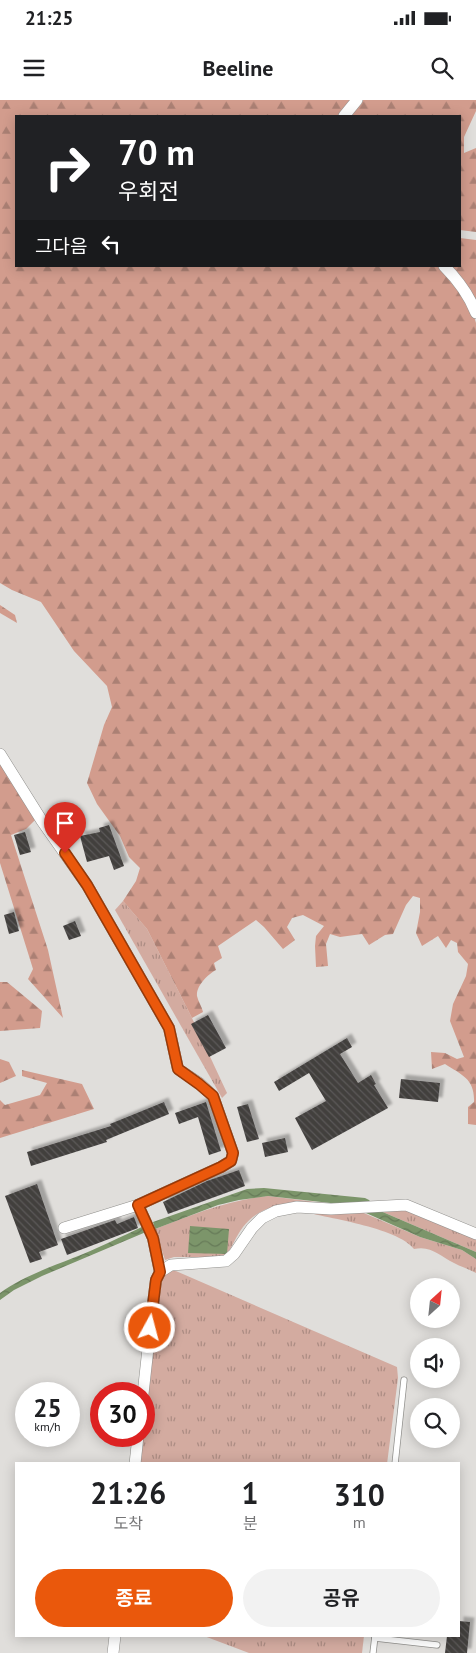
<!DOCTYPE html>
<html lang="ko">
<head>
<meta charset="utf-8">
<style>
	:root { --surface:#fff; --page:#f2f2f2; --text:#202124; --muted:#757577; --accent:#ea580c }
	body { margin:0; font-family:"PT Sans","Noto Sans KR",sans-serif; background:var(--page); color:var(--text); height:100vh; display:flex; flex-direction:column; font-size:19px; white-space:nowrap }
	* { box-sizing:border-box; margin:0 }
	p { font-size:16px; color:var(--muted) }
	.icon { flex:none; width:28px; height:28px; fill:none; stroke:currentColor; stroke-width:2; stroke-linecap:round; stroke-linejoin:round }
	.map { position:relative; flex:1; overflow:hidden }
	.details { position:absolute; left:15px; top:1362px; width:445px; height:175px; display:flex; flex-direction:column; background:var(--surface); border-radius:0px; box-shadow:0 2px 12px #0003 }
	.details>* { flex:none }
	.hud { position:absolute; left:15px; top:15px; width:446px; height:152px; border-radius:0px; box-shadow:0 2px 12px #0003; background:#202124; color:#fff; overflow:hidden }
	.needle { width:32px; rotate:27deg }
	.fabs { position:absolute; left:410px; top:1178px; display:grid; gap:10px }
	.fabs a { display:grid; place-items:center; width:50px; height:50px; border-radius:50%; background:var(--surface); box-shadow:0 2px 12px #0003; font-size:25px }
	.speed { position:absolute; left:15px; top:1282px; display:flex; gap:10px; font-size:25px; font-weight:700; text-align:center }
	.speed>* { display:grid; place-content:center; width:65px; height:65px; border-radius:50%; background:var(--surface); box-shadow:0 2px 12px #0003; line-height:1 }
	.speed small { font-size:12px; font-weight:400 }
	.speed .limit { border:8px solid #d22; background:#fff; color:#111 }
	.pin { position:absolute; display:grid; place-items:center; width:42px; height:42px; color:#fff; margin:-51px -21px; border-radius:50% 50% 50% 0; rotate:-45deg; box-shadow:0 0 5px #0007 }
	.pin .icon { rotate:45deg }
	.me { position:absolute; width:55px; margin:-28px; rotate:7deg; stroke-linejoin:round; filter:drop-shadow(0 0 4px #0008) }
	.turn { display:flex; align-items:center; gap:18px; height:105px; padding:0 20px; font-size:22px }
	.turn .icon { width:65px; height:65px; stroke-width:2.5 }
	.turn b { display:block; font-size:35px; line-height:42px }
	.then { display:flex; align-items:center; height:48px; padding:0 20px; background:#0003; gap:10px; font-size:19px }
	.eta { display:flex; justify-content:space-evenly; align-items:center; height:85px; text-align:center }
	.eta b { font-size:30px; font-weight:700; line-height:35px }
	.primary-button { display:flex; gap:10px; margin-top:auto; padding:10px 20px }
	.primary-button a { flex:1; height:58px; border-radius:30px; background:var(--accent); color:#fff; font-size:20px; font-weight:700; line-height:58px; text-align:center }
	.primary-button a+a { background:var(--page); color:var(--text) }
	.status { display:flex; justify-content:space-between; align-items:center; height:35px; padding:0 25px; background:var(--surface); direction:ltr }
	.status svg { height:14px; fill:currentColor }
	header { display:flex; justify-content:space-between; align-items:center; height:65px; padding:0 20px; background:var(--surface); font-size:22px; font-weight:700 }
	.map>svg:first-child { display:block }
	.grass { fill:url(#grass-tufts) }
	.forest { fill:url(#forest-firs) }
	.water { fill:url(#water-waves) }
	.building { fill:url(#building-back-hatch); filter:url(#shadow) }
	.lines { fill:none; stroke-linecap:round; stroke-linejoin:round }
	.service-casing { stroke:#91908d; stroke-width:7 }
	.minor-casing { stroke:#91908d; stroke-width:12 }
	.service { stroke:#fff; stroke-width:5.5 }
	.minor { stroke:#fff; stroke-width:11 }
	.route-casing { stroke:#983908; stroke-width:12 }
	.route { stroke:#ea580c; stroke-width:9 }
</style>
</head>
<body>
<div class="status"><b>21:25</b><svg viewBox="0 0 49 12"><path d="M0 12V9h3v3zM5 12V6h3v6zM10 12V3h3v9zM15 12V0h3v12zM26 1h20v11H26zM47 4h2v5h-2z"/></svg></div>
<header><svg class="icon" aria-label="menu" viewBox="0 0 24 24"><path d="M4 6h16M4 12h16M4 18h16"/></svg>Beeline<svg class="icon" aria-label="search" viewBox="0 0 24 24"><circle cx="10" cy="10" r="6"/><path d="M15 15l6 6"/></svg></header>
<div class="map">
<svg width="476" height="1553" viewBox="0 0 476 1553">
	<defs>
		<pattern id="grass-tufts" width="24" height="20" patternUnits="userSpaceOnUse" patternTransform="scale(1.25)"><rect width="24" height="20" fill="#d3aba0"/><path d="M3 7l-1-3M5 7V3M7 7l1-3M15 17l-1-3M17 17v-4M19 17l1-3" fill="none" stroke="#ac8c83"/></pattern>
		<pattern id="forest-firs" width="22" height="20" patternUnits="userSpaceOnUse" patternTransform="scale(1.25)"><rect width="22" height="20" fill="#d29c8d"/><path d="M5 1l3.5 6h-7zM16 11l3.5 6h-7z" fill="#ab8074"/></pattern>
		<pattern id="water-waves" width="16" height="10" patternUnits="userSpaceOnUse" patternTransform="scale(1.25)"><rect width="16" height="10" fill="#7c956a"/><path d="M0 5q4-4 8 0t8 0" fill="none" stroke="#667a58"/></pattern>
		<pattern id="building-back-hatch" width="6" height="6" patternUnits="userSpaceOnUse" patternTransform="scale(1.25)"><rect width="6" height="6" fill="#423f3e"/><path d="M-1 5l2 2M0 0l6 6M5-1l2 2" fill="none" stroke="#5b5958"/></pattern>
		<filter id="shadow"><feDropShadow dx="4.5" dy="-4.5" stdDeviation="1" flood-color="#0004"/></filter>
	</defs>
	<rect width="100%" height="100%" fill="#e0dedb"/>
	<g class="grass">
		<path d="M123,801L147,829L192,918L227,993L222,998L115,810Z"/>
		<path d="M268,1096L332,1104C301,1103 264,1099 243,1127C236,1136 232,1148 225,1157H174L165,1160L155,1129C192,1115 228,1100 268,1096Z"/>
		<path d="M407,1108L476,1138V1152L378,1110Z"/>
		<path d="M297,1110L359,1111L420,1137L462,1150L476,1159V1173C469,1169 461,1167 454,1163C440,1156 431,1145 414,1149C397,1127 325,1118 297,1110Z"/>
		<path d="M169,1168L397,1267L398,1278L387,1364H139L141,1336H144C144,1284 153,1231 160,1179Z"/>
		<path d="M204,1536H364L362,1553H249Z"/>
	</g>
	<g class="forest">
		<path d="M0,0H354L342,16H16V166H441L473,213L476,223V1025L468,1024V1007L474,1002C475,979 462,975 445,964L432,969L431,952L445,953L457,959L464,957L450,921L453,904L466,876L468,864L458,852L457,843L451,840L446,848L438,836L422,846L416,833L420,812V798L413,796L406,805L393,834L385,835L369,845L362,834L340,837L330,834L326,844L328,866L316,867L315,846L316,836L324,826L303,815L292,818L287,827L295,840L283,849L264,827L256,820L218,846L222,858L214,863L216,870C208,874 196,886 197,896C198,901 202,907 203,912L192,918L147,829L123,801L136,781L140,768L129,757L120,736L97,704L87,683L104,625L112,607L107,586L74,551L41,502L12,490L0,483Z"/>
		<path d="M361,0H476V11L464,37V53L476,48V132L460,130V16H347Z"/>
		<path d="M460,138L476,140V206L448,166H460Z"/>
		<path d="M0,505L15,515L17,523L0,513Z"/>
		<path d="M0,661L36,719L26,729L11,735L48,850L63,918L28,879L33,869L0,763Z"/>
		<path d="M0,882H7L42,911L40,928L0,931Z"/>
		<path d="M0,959L9,962L16,976L0,983Z"/>
		<path d="M22,970L82,984L94,1009L0,1038V1000L5,1005L40,995L47,983L22,976Z"/>
	</g>
	<g class="water">
		<path d="M264,1088L365,1098L369,1100L378,1110L476,1152V1159L462,1150L420,1137L348,1105L268,1096L239,1100L218,1105L155,1129L153,1122L247,1089Z"/>
		<path d="M144,1126L146,1132L42,1176L14,1190L0,1200V1193C22,1177 48,1168 73,1158C97,1149 120,1137 144,1126Z"/>
		<path d="M190,1126L229,1129L227,1154L188,1153Z"/>
	</g>
	<g class="building">
		<path d="M109,725L124,766L114,770L109,756L87,762L80,736L100,732L99,728Z"/>
		<path d="M25,732L31,752L20,755L14,735Z"/>
		<path d="M14,812L19,831L9,834L4,815Z"/>
		<path d="M75,821L81,836L69,840L63,826Z"/>
		<path d="M208,915L226,948L209,957L191,924Z"/>
		<path d="M347,938L352,947L340,954L358,983L371,975L376,984L374,985L388,1008L312,1050L295,1018L326,1001L309,973L279,991L274,982Z"/>
		<path d="M401,979L440,983L438,1002L399,998Z"/>
		<path d="M164,1002L169,1014L106,1040L107,1042L31,1066L27,1052L111,1026L110,1024Z"/>
		<path d="M206,1002L221,1051L209,1055L198,1017L179,1024L175,1013Z"/>
		<path d="M248,1004L259,1039L247,1042L237,1007Z"/>
		<path d="M285,1038L288,1052L265,1057L262,1043Z"/>
		<path d="M239,1070L245,1086L168,1114L163,1102L207,1081Z"/>
		<path d="M37,1084L58,1145L39,1152L42,1159L30,1163L5,1096Z"/>
		<path d="M134,1117L138,1128L67,1155L61,1139L115,1120L117,1124Z"/>
		<path d="M459,1521L470,1522L467,1553H445L447,1536H459Z"/>
	</g>
	<g class="lines">
		<g class="service-casing">
			<g id="service">
				<path d="M395,1364L404,1280"/>
				<path d="M375,1538L437,1545"/>
				<path d="M373,1553L375,1536"/>
			</g>
		</g>
		<g class="minor-casing">
			<g id="minor">
				<path d="M344,16L357,0"/>
				<path d="M444,166C458,180 469,195 476,213"/>
				<path d="M0,654L42,721L87,785L169,928L178,969L199,983L213,996L233,1053L231,1061L221,1067L138,1105L64,1128"/>
				<path d="M138,1105L153,1138L160,1172"/>
				<path d="M143,1294L152,1212L156,1180L160,1172L171,1165L226,1161L234,1154L252,1128L262,1118L276,1111L297,1107L331,1109L406,1105L476,1134"/>
				<path d="M135,1364L138,1336"/>
				<path d="M113,1553L115,1536"/>
			</g>
		</g>
		<use href="#service" class="service"/>
		<use href="#minor" class="minor"/>
	</g>
	<g class="lines">
		<g class="route-casing">
			<path id="route" d="M65,753L87,785L169,928L178,969L199,984L213,996L233,1053L231,1061L221,1067L138,1105L153,1138L160,1172L156,1180L150,1228"/>
		</g>
		<use href="#route" class="route"/>
	</g>
</svg>
<div class="fabs">
<a><svg class="needle" viewBox="-14 -14 28 28"><path d="M0-13l5 13h-10z" fill="#e53935"/><path d="M0 13l5-13h-10z" fill="#757577"/></svg></a>
<a><svg class="icon" aria-label="sound" viewBox="0 0 24 24"><path d="M4 9h4l5-4v14l-5-4H4zM17 9q2 3 0 6"/></svg></a>
<a><svg class="icon" aria-label="search" viewBox="0 0 24 24"><circle cx="10" cy="10" r="6"/><path d="M15 15l6 6"/></svg></a>
</div>
<div class="speed"><div>25<small>km/h</small></div><div class="limit">30</div></div>
<div class="pin" style="left:65px;top:753px;background:#d93025"><svg class="icon" aria-label="arrive" viewBox="0 0 24 24"><path d="M6 21V4h12l-3 4 3 4H6"/></svg></div>
<svg class="me" style="left:150px;top:1228px" viewBox="-20 -20 40 40"><circle r="17" fill="#ea580c" stroke="#fff" stroke-width="3"/><path d="M0-11L8 9 0 5-8 9z" fill="#fff"/></svg>
<div class="hud">
<div class="turn"><svg class="icon" aria-label="right" viewBox="0 0 24 24"><path d="M7 20v-9h11M14 6l5 5-5 5"/></svg><div><b>70 m</b>우회전</div></div>
<div class="then">그다음<svg class="icon" aria-label="left" viewBox="0 0 24 24"><path d="M17 20v-9H6M10 6l-5 5 5 5"/></svg></div>
</div>
<section class="details">
<div class="eta">
<div><b>21:26</b><p>도착</p></div>
<div><b>1</b><p>분</p></div>
<div><b>310</b><p>m</p></div>
</div>
<div class="primary-button"><a>종료</a><a>공유</a></div>
</section>
</div>
</body>
</html>
